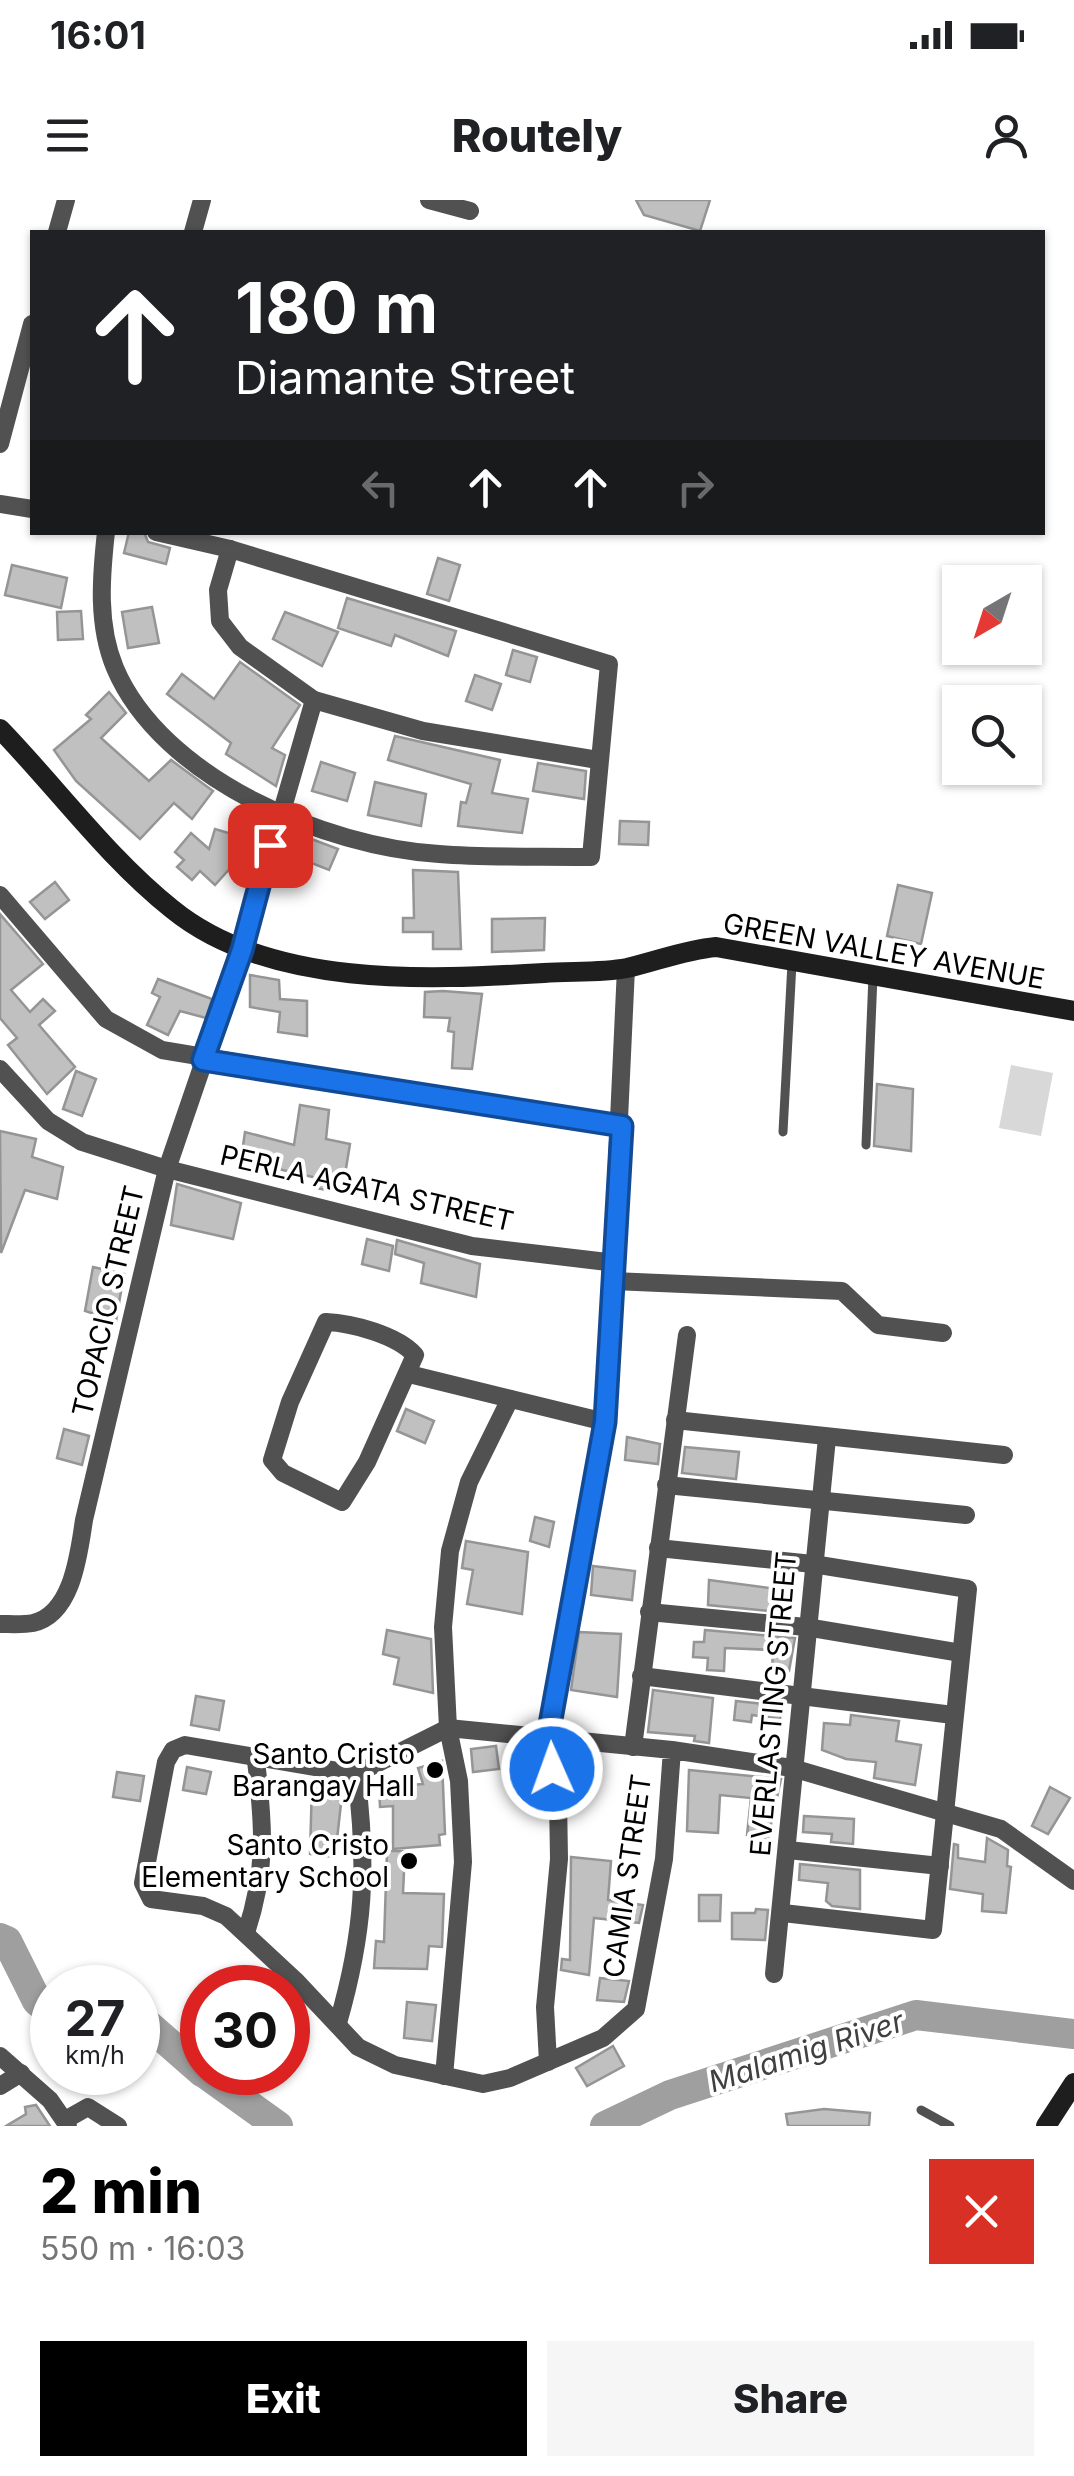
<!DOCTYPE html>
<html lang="en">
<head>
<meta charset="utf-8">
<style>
	:root { --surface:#fff; --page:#f6f6f6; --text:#202124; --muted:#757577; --accent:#000 }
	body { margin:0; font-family:Inter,sans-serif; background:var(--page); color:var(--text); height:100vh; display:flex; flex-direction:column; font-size:38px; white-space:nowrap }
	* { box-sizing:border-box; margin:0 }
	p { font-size:32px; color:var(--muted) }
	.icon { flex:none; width:55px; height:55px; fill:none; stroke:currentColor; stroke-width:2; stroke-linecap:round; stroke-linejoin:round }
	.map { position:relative; height:1926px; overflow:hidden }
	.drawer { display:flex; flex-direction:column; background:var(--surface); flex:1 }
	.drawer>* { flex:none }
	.guide { position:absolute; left:30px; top:30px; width:1015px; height:305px; border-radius:0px; box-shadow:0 2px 8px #0004; background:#202124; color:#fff; overflow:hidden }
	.needle { width:65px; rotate:219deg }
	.tools { position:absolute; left:942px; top:365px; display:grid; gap:20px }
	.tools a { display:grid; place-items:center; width:100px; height:100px; border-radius:0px; background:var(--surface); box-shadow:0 2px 8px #0004; font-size:50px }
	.speed { position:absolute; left:30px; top:1765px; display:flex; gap:20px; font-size:50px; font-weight:700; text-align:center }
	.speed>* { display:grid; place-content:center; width:130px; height:130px; border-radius:50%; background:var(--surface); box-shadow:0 2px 8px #0004; line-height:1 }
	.speed small { font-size:25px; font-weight:400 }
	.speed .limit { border:15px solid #d22; background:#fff; color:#111 }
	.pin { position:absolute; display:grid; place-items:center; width:85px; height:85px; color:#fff; margin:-42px; border-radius:20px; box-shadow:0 5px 15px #0006 }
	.me { position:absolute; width:110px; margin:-55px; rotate:358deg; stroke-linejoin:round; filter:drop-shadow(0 0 8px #0008) }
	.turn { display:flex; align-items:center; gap:35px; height:210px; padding:0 40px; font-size:45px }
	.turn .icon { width:130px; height:130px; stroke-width:2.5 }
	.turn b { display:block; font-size:70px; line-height:85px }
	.lanes { display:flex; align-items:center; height:95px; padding:0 40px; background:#0003; justify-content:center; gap:50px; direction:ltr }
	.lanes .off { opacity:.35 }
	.round { display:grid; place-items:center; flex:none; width:105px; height:105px; border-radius:0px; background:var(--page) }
	.headline { display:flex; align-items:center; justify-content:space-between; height:170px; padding:0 40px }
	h1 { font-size:60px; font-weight:800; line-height:75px; color:var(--accent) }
	.primary-button { display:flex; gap:20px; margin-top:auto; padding:20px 40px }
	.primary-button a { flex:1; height:115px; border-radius:0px; background:var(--accent); color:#fff; font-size:40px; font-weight:800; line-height:115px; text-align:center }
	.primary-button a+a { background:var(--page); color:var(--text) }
	.status { display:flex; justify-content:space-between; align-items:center; height:70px; padding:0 50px; background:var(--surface); direction:ltr }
	.status svg { height:28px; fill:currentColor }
	header { display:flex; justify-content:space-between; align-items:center; height:130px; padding:0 40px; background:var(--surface); font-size:45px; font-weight:800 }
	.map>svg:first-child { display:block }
	.green { fill:#d8d8d8 }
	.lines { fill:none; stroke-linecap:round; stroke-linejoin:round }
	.river { stroke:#9f9f9f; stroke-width:30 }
	.building { fill:#c0c0c0; stroke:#959595; stroke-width:2.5 }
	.lane { stroke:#515151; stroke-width:9 }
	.street { stroke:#515151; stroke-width:18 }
	.secondary { stroke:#1e1e1e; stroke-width:20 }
	.route-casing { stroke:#114b97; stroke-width:25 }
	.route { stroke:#1a73e8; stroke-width:18 }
	.poi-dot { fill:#000; stroke:#fff; stroke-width:4 }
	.labels { text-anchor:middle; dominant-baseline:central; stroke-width:8; stroke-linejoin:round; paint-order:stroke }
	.street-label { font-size:28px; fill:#000; stroke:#fff }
	.poi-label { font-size:28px; fill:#000; stroke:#fff; text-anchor:end }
	.water-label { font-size:30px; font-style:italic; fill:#404040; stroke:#fff }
</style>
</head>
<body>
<div class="status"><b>16:01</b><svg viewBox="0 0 49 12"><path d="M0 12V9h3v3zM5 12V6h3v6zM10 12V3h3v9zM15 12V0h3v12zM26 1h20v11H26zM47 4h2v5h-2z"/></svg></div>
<header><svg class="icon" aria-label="menu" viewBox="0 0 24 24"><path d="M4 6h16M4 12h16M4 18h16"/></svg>Routely<svg class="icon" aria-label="person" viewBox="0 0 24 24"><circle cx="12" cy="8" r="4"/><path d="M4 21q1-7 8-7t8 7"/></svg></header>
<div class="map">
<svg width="1074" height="1926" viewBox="0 0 1074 1926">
	<rect width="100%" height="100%" fill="#fff"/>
	<path class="green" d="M1011,865L1053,873L1041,936L999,928Z"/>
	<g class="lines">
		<g class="river">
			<path d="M0,1738L7,1741L37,1801L52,1813"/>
			<path d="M138,1816L202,1872"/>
			<path d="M203,1872L278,1926"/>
			<path d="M605,1926L670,1895L916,1815L1074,1834"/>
		</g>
	</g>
	<g class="building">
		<path d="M636,0H710L700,31L644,15Z"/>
		<path d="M129,332H144L148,342L170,348L166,364L124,353Z"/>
		<path d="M438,358L460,365L449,401L427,394Z"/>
		<path d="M12,365L67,378L61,408L5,395Z"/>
		<path d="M347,398L456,431L448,456L395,435L391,446L338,428Z"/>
		<path d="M152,407L159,443L128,448L122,412Z"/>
		<path d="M81,411L83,439L58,440L57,412Z"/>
		<path d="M285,412L338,432L322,466L273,439Z"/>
		<path d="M513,450L537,457L530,482L506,475Z"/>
		<path d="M240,462L300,505L272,548L285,555L276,586L226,554L231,543L167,494L182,474L214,499Z"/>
		<path d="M475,475L501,484L492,510L466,501Z"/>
		<path d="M109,492L126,513L101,538L149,581L171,560L213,591L192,619L174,603L140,639L76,581L54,550L91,519L86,515Z"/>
		<path d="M395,536L500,560L492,593L528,599L522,633L458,626L461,602L466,603L471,584L388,560Z"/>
		<path d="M321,562L355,573L347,601L312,591Z"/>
		<path d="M538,563L586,571L584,599L533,591Z"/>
		<path d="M375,582L426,594L421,626L368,615Z"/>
		<path d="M251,613L266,620L256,658L243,654L215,685L200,671L192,680L177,667L184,660L175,652L191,633L209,649L215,629L242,637Z"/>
		<path d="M620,621L649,622L648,645L619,644Z"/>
		<path d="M298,634L338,649L329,670L289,654Z"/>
		<path d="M413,670L458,672L461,749H433V732H403V718H414Z"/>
		<path d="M55,682L69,700L45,719L30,702Z"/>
		<path d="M898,685L932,693L921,744L887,736Z"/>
		<path d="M0,714L43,764L11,790L30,812L43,799L55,811L39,825L75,867L47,894L8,845L17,838L0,818Z"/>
		<path d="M545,718L544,750L492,752V719Z"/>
		<path d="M250,775L279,780L280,799L307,801V836L278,832L280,812L250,807Z"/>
		<path d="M158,779L212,799L206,818L180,811L168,835L147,825L160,797L152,793Z"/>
		<path d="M443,791L482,794L472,869L452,868L454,832L448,831L450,818L424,817L425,792Z"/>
		<path d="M76,871L96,879L82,916L63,909Z"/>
		<path d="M877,884L913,889L911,951L874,946Z"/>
		<path d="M300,905L329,910L326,939L350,944L342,993L316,988L317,978L274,968L273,973L240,966L245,932L294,945Z"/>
		<path d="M0,931L36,939L32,957L63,967L57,999L25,990L1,1053Z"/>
		<path d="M177,984L241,1003L233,1039L171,1025Z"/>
		<path d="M367,1039L393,1046L389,1071L362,1064Z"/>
		<path d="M397,1040L480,1064L476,1097L421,1083L424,1063L395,1054Z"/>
		<path d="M93,1067L124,1074L116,1121L85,1111Z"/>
		<path d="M406,1209L434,1221L425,1243L397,1231Z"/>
		<path d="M64,1229L89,1236L82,1265L57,1258Z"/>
		<path d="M627,1237L660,1244L658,1264L625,1260Z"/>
		<path d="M685,1247L739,1252L736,1279L682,1273Z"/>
		<path d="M535,1317L554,1322L549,1347L530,1341Z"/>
		<path d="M466,1341L528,1352L522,1414L467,1404L473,1370L462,1368Z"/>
		<path d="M593,1366L635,1371L632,1400L591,1395Z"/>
		<path d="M709,1380L777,1389L779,1412L708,1405Z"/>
		<path d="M387,1430L431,1439L433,1493L394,1484L399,1458L383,1454Z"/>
		<path d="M705,1430L795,1438L789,1471L772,1470L773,1450L725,1448L724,1471L707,1470L708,1458L693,1457L694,1442H704Z"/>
		<path d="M579,1432L621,1434L617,1497L571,1490Z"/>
		<path d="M653,1490L713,1498L709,1543L694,1541L695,1536L648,1532Z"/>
		<path d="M196,1496L224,1501L219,1530L191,1525Z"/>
		<path d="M736,1501L782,1506L780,1519L752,1515L751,1522L734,1520Z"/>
		<path d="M851,1515L899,1521L896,1541L921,1545L915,1585L874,1578L876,1562L846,1559L822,1550L824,1523L850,1525Z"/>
		<path d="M496,1546L499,1569L473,1572L471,1549Z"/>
		<path d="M442,1561L445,1634L439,1635L440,1645L393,1649V1606L380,1607L379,1587L423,1584L418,1568Z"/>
		<path d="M187,1567L211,1572L206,1594L183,1590Z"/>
		<path d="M689,1570L781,1579L768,1638L747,1635L751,1598L720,1595L718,1633L687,1631Z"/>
		<path d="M117,1572L144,1576L140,1601L113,1597Z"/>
		<path d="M312,1583L343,1586L335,1657L310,1654Z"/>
		<path d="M1050,1587L1070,1598L1048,1634L1032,1626Z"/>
		<path d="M804,1616L854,1619L853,1644L831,1642L832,1634L803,1632Z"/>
		<path d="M987,1638L1008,1650L1007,1666L1011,1667L1006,1713L982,1711L983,1694L950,1689L954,1644L958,1645V1658L985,1662Z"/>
		<path d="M387,1651H405L403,1693L444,1694L442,1747L429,1746L427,1769L374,1768L376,1741L384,1742Z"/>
		<path d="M571,1657L611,1661L608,1700L643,1705L639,1723L594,1718L589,1775L561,1770L562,1759L570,1760Z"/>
		<path d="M800,1664L860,1670V1709L832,1706L826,1701L828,1683L799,1680Z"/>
		<path d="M699,1695H721L720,1721H699Z"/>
		<path d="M756,1709L768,1710L765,1740L732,1739V1713H755Z"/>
		<path d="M600,1778L629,1781L624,1802L597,1800Z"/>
		<path d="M407,1802L436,1805L432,1841L404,1838Z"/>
		<path d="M613,1846L624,1866L587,1886L576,1868Z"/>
		<path d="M36,1905L50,1926H6L26,1914L25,1907Z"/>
		<path d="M824,1909L870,1913L869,1926H788L786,1914Z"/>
	</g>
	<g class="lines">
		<g class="lane">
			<path d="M783,932L792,763"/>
			<path d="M866,945L873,776"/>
			<path d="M921,1910L950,1926"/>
		</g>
		<g class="street">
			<path d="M429,0L470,11"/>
			<path d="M57,32L66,0"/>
			<path d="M193,32L202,0"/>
			<path d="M0,244L32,124"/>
			<path d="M0,304L32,309"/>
			<path d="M106,332C101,377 97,425 115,468C162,579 326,647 439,654C489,658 541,656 591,657L609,464L230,349L156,332"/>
			<path d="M230,349L218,390L220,421L240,447L314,500L423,531L598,560"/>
			<path d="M0,695L106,819L162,850L622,926"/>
			<path d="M0,869L48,921L82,942L167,969L472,1046L616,1063"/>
			<path d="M613,1081L842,1091L878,1125L943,1133"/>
			<path d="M326,1122C352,1123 397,1135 415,1155L367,1262L342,1302L283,1273L272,1260L290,1202Z"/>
			<path d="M409,1174L605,1222"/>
			<path d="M675,1220L1004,1255"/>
			<path d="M666,1285L966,1315"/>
			<path d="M658,1348L813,1364L968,1389L933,1730L783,1713"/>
			<path d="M649,1412L806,1427L961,1453"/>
			<path d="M0,1424C10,1424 23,1425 33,1423C73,1414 79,1352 84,1320L167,969L242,750L314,500"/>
			<path d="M641,1476L953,1515"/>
			<path d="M633,1547L687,1135"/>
			<path d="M672,1550L664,1659L636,1809L603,1838L510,1878L483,1884L395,1865L358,1847L295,1780L226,1716L203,1706L151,1699L143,1683L166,1562L173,1550L185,1545L356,1574L448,1528L672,1550L792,1568L1001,1629L1074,1681"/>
			<path d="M788,1650L940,1666"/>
			<path d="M246,1733C267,1669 264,1627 256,1561"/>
			<path d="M774,1774L827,1238"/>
			<path d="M338,1823C364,1733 368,1667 356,1574"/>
			<path d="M0,1856L50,1900L68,1926"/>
			<path d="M548,1862L545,1807L559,1659L558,1598L547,1541L605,1222L626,768"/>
			<path d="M444,1876L463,1662L459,1581L448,1528L443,1427L450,1351L469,1282L510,1199"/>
			<path d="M0,1886L21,1873"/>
			<path d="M65,1920L88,1907L118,1926"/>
		</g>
		<g class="secondary">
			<path d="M0,529C58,589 107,657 172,709C269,788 426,780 544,773C571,771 601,773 627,768C658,761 684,750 716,747L1074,811"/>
			<path d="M1046,1926L1074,1883"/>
		</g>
	</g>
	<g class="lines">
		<g class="route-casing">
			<path id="route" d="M270,645L242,750L203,860L622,926L605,1222L547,1541L552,1569"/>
		</g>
		<use href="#route" class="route"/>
	</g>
	<g class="poi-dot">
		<circle cx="435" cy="1570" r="10"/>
		<circle cx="409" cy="1661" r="10"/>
	</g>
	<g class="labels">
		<g class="street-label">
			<text transform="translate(884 751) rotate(10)">GREEN VALLEY AVENUE</text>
			<text transform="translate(367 988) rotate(13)">PERLA AGATA STREET</text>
			<text transform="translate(108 1101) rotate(-77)">TOPACIO STREET</text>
			<text transform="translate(773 1504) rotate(-85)">EVERLASTING STREET</text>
			<text transform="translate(627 1676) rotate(-82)">CAMIA STREET</text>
		</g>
		<g class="poi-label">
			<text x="415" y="1554">Santo Cristo<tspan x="415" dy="32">Barangay Hall</tspan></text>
			<text x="389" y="1645">Santo Cristo<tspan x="389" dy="32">Elementary School</tspan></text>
		</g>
		<g class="water-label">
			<text transform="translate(806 1851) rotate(-18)">Malamig River</text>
		</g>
	</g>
</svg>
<div class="tools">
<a><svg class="needle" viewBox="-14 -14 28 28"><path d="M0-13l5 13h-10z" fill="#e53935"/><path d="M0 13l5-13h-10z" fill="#757577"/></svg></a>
<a><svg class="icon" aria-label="search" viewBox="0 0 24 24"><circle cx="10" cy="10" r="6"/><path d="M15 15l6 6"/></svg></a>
</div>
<div class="speed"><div>27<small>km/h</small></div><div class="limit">30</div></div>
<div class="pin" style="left:270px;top:645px;background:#d93025"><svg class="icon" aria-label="arrive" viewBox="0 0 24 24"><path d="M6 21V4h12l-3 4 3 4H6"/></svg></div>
<svg class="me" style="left:552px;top:1569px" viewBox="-20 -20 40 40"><circle r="17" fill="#1a73e8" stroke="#fff" stroke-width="3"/><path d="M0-11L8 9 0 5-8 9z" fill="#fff"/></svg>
<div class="guide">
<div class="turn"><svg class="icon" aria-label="ahead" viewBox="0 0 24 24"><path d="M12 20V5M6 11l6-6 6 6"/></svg><div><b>180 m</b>Diamante Street</div></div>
<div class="lanes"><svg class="icon off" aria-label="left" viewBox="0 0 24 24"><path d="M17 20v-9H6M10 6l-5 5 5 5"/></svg><svg class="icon" aria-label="ahead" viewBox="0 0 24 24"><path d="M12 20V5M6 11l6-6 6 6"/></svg><svg class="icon" aria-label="ahead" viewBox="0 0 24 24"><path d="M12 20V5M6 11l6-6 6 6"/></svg><svg class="icon off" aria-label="right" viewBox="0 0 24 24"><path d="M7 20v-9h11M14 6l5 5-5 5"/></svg></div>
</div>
</div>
<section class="drawer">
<div class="headline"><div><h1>2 min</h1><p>550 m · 16:03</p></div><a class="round" style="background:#d93025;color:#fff"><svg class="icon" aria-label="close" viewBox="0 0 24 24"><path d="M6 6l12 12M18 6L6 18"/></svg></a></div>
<div class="primary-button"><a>Exit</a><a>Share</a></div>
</section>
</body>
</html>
